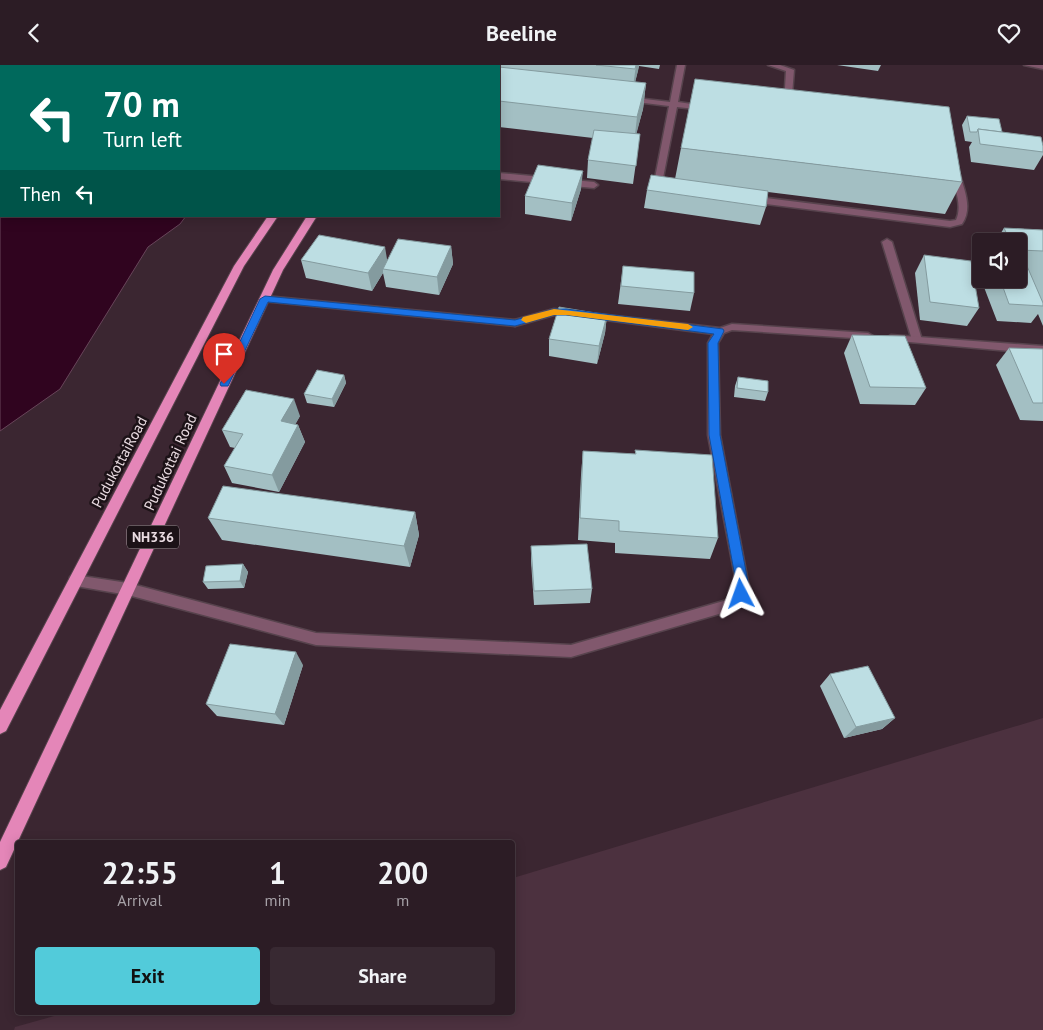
<!DOCTYPE html>
<html lang="en">
<head>
<meta charset="utf-8">
<style>
	:root { --surface:#2c1c25; --page:#382932; --text:#f1f3f6; --muted:#a6a1a7; --line:#483a42; --accent:#52cbda }
	body { margin:0; font-family:"PT Sans",sans-serif; background:var(--page); color:var(--text); height:100vh; display:flex; flex-direction:column; font-size:19px; white-space:nowrap }
	* { box-sizing:border-box; margin:0 }
	p { font-size:16px; color:var(--muted) }
	.icon { flex:none; width:28px; height:28px; fill:none; stroke:currentColor; stroke-width:2; stroke-linecap:round; stroke-linejoin:round }
	.map { position:relative; flex:1; overflow:hidden }
	.side { position:absolute; left:15px; top:775px; width:500px; height:175px; display:flex; flex-direction:column; background:var(--surface); border-radius:5px; box-shadow:0 2px 12px #0003,0 0 0 1px var(--line) }
	.side>* { flex:none }
	.banner { position:absolute; left:0px; top:0px; width:500px; height:152px; box-shadow:0 2px 12px #0003,0 0 0 1px var(--line); background:#00695c; color:#fff; overflow:hidden }
	.tools { position:absolute; left:972px; top:168px; display:grid; gap:10px }
	.tools a { display:grid; place-items:center; width:55px; height:55px; border-radius:5px; background:var(--surface); box-shadow:0 2px 12px #0003,0 0 0 1px var(--line); font-size:25px }
	.pin { position:absolute; display:grid; place-items:center; width:42px; height:42px; color:#fff; margin:-51px -21px; border-radius:50% 50% 50% 0; rotate:-45deg; box-shadow:0 0 5px #0007 }
	.pin .icon { rotate:45deg }
	.me { position:absolute; width:55px; margin:-28px; rotate:356deg; stroke-linejoin:round; filter:drop-shadow(0 0 4px #0008) }
	.turn { display:flex; align-items:center; gap:18px; height:105px; padding:0 20px; font-size:22px }
	.turn .icon { width:65px; height:65px; stroke-width:2.5 }
	.turn b { display:block; font-size:35px; line-height:42px }
	.then { display:flex; align-items:center; height:48px; padding:0 20px; background:#0003; gap:10px; font-size:19px }
	.eta { display:flex; justify-content:space-evenly; align-items:center; height:85px; text-align:center }
	.eta b { font-size:30px; font-weight:600; line-height:35px }
	.button { display:flex; gap:10px; margin-top:auto; padding:10px 20px }
	.button a { flex:1; height:58px; border-radius:5px; background:var(--accent); color:#111; font-size:20px; font-weight:600; line-height:58px; text-align:center }
	.button a+a { background:var(--page); color:var(--text) }
	header { display:flex; justify-content:space-between; align-items:center; height:65px; padding:0 20px; background:var(--surface); font-size:22px; font-weight:600 }
	.map>svg:first-child { display:block }
	.built { fill:#4c313f }
	.water { fill:#30041f; stroke:#68455a }
	.lines { fill:none; stroke-linecap:round; stroke-linejoin:round }
	.service-casing { stroke:#57434d; stroke-width:3 }
	.minor-casing { stroke:#57434d; stroke-width:3 }
	.tertiary-casing { stroke:#57434d; stroke-width:3 }
	.trunk-casing { stroke:#57434d; stroke-width:2 }
	.service { fill:#81586d; fill-rule:evenodd }
	.minor { fill:#81586d; fill-rule:evenodd }
	.tertiary { fill:#81586d; fill-rule:evenodd }
	.trunk { fill:#e486b8; fill-rule:evenodd }
	.wall { fill:#a3bfc3 }
	.shaded-wall { fill:#849b9f }
	.building { fill:#bddee3; stroke:#849b9f }
	.route { fill:#1a73e8; stroke:#114b97 }
	.slow { fill:#f59e0b }
	.labels { text-anchor:middle; dominant-baseline:central; stroke-width:5; stroke-linejoin:round; paint-order:stroke }
	.shield { fill:#1c1217; stroke:#ac9fa5; stroke-width:1 }
	.shield-label { font-size:14px; font-weight:bold; fill:#eadce2 }
	.street-label { font-size:15px; fill:#eadce2; stroke:#1c1217 }
</style>
</head>
<body>
<header><svg class="icon" aria-label="back" viewBox="0 0 24 24"><path d="M15 5l-7 7 7 7"/></svg>Beeline<svg class="icon" aria-label="heart" viewBox="0 0 24 24"><path d="M12 20l-8-8c-3-5 5-10 8-4 3-6 11-1 8 4z"/></svg></header>
<div class="map">
<svg width="1043" height="965" viewBox="0 0 1043 965">
	<rect width="100%" height="100%" fill="#3b2631"/>
	<path class="built" d="M1043,653V965H14L15,962L65,948H512L513,813Z"/>
	<path class="water" d="M0,12L1,151H186L180,159L148,182L60,324L0,366Z"/>
	<g class="lines">
		<g class="service-casing">
			<g id="service">
				<path d="M677,0H685L678,37L705,41L709,43L705,45L677,42L663,113L665,118L671,122L667,125L658,122L655,113L669,41L628,36L624,34L628,32L670,37Z"/>
				<path d="M768,0H780L794,5L791,42L784,40L786,6Z"/>
				<path d="M955,104L959,107C964,124 973,143 962,159L950,162L751,137L747,134L751,131L950,156L956,155C963,140 954,122 951,107Z"/>
				<path d="M887,174L892,177L922,275L921,277H913L912,275L882,177Z"/>
				<path d="M265,231L515,255L520,258L515,261L262,236L260,234Z"/>
			</g>
		</g>
		<g class="minor-casing">
			<g id="minor">
				<path d="M43,0H107L43,1Z"/>
				<path d="M499,108L594,117L598,120L594,123L499,114Z"/>
				<path d="M554,244L720,263L732,259L868,268L873,271L868,274L732,265L724,268L718,278L720,370L748,517V529L736,544L571,592L316,580L128,530L70,520L69,516L70,512L75,510L128,518L316,568L571,580L727,535L735,527L736,517L708,370V278L713,269L567,250H554L515,261L510,258L511,256Z"/>
				<path d="M891,270L1043,281V289L887,275L886,273Z"/>
			</g>
		</g>
		<g class="tertiary-casing">
			<path id="tertiary" d="M1024,0H1043V4Z"/>
		</g>
		<g class="trunk-casing">
			<g id="trunk">
				<path d="M268,151H278L244,201L6,666L0,669V645L234,201Z"/>
				<path d="M307,151H317L283,205L6,802L0,805V777L273,205Z"/>
			</g>
		</g>
		<use href="#service" class="service"/>
		<use href="#minor" class="minor"/>
		<use href="#tertiary" class="tertiary"/>
		<use href="#trunk" class="trunk"/>
	</g>
	<g class="wall">
		<path d="M433,0H660L659,4L639,1L635,17L646,18L643,44L636,69H640L633,119L587,113L588,95L593,73L499,62V1H432Z"/>
		<path d="M837,0H881L878,6Z"/>
		<path d="M967,51L1002,67L1043,81V90L1034,105L971,97L969,82L972,77L965,76L962,60Z"/>
		<path d="M681,83L962,117L945,149L768,127L766,142L760,160L644,143L647,125L675,114Z"/>
		<path d="M581,124L571,156L525,149V131Z"/>
		<path d="M1004,163L1043,165V261L1038,249L1031,258L997,256L982,217L984,214H1019V176H996Z"/>
		<path d="M451,181L453,199L439,230L386,222L383,208L372,226L306,213L301,195H387Z"/>
		<path d="M924,190L979,243L967,261L920,255L915,208Z"/>
		<path d="M623,201L694,228L690,246L618,239Z"/>
		<path d="M607,250L605,268L597,299L549,291V274Z"/>
		<path d="M852,270L926,323L915,340L860,339L844,288Z"/>
		<path d="M1009,283L1043,284V356L1020,355L996,300Z"/>
		<path d="M344,310L346,318L334,342L307,338L304,329Z"/>
		<path d="M738,312L768,327L765,336L734,332L735,321Z"/>
		<path d="M300,351L295,359L298,360L305,377L279,427L232,418L224,401L235,383L230,382L222,365Z"/>
		<path d="M635,385L718,473L710,494L615,488V478L578,475L581,410L583,386L635,389Z"/>
		<path d="M415,447L419,470L410,502L222,475L208,453Z"/>
		<path d="M531,481L592,524L590,538L534,540L531,496Z"/>
		<path d="M243,499L248,507L244,523L208,524L203,517Z"/>
		<path d="M303,600L284,660L217,651L206,639Z"/>
		<path d="M830,609L895,653L882,664L844,673L820,621Z"/>
	</g>
	<g class="shaded-wall">
		<path d="M636,0H639L638,6L632,29Z"/>
		<path d="M646,18L643,44L634,78L637,52Z"/>
		<path d="M583,106L581,124L571,156L572,138Z"/>
		<path d="M451,181L453,199L439,230L437,212Z"/>
		<path d="M385,182L388,200L383,204V208L372,226L368,208Z"/>
		<path d="M607,250L605,268L597,299L599,281Z"/>
		<path d="M344,310L346,318L334,342L332,334Z"/>
		<path d="M294,334L300,351L288,373L281,356Z"/>
		<path d="M298,360L305,377L279,427L272,410Z"/>
		<path d="M415,447L419,470L410,502L404,481Z"/>
		<path d="M243,499L248,507L244,523L240,516Z"/>
		<path d="M296,587L303,600L284,660L275,649Z"/>
		<path d="M895,653L882,664L844,673L856,662Z"/>
	</g>
	<g class="building">
		<path d="M433,0H477L489,1H432Z"/>
		<path d="M596,0H636L635,4Z"/>
		<path d="M499,2L646,18L637,52L499,36Z"/>
		<path d="M695,14L949,42L962,117L681,83Z"/>
		<path d="M967,51L999,54L1002,67L978,64L977,67H970Z"/>
		<path d="M978,64L1041,72L1043,81V87L980,79Z"/>
		<path d="M594,65L640,69L636,101L588,95Z"/>
		<path d="M538,100L583,106L572,138L525,131Z"/>
		<path d="M651,110L768,126L766,142L647,125Z"/>
		<path d="M1004,163L1043,165V186L1019,185V176H1010Z"/>
		<path d="M319,170L385,182L368,208L301,195Z"/>
		<path d="M398,174L451,181L437,212L383,204Z"/>
		<path d="M924,190L971,196L979,243L930,237Z"/>
		<path d="M1019,200L1027,201L1043,238V241L1009,239L1000,214H1019Z"/>
		<path d="M623,201L694,207V228L621,221Z"/>
		<path d="M559,242L607,250L599,281L549,274Z"/>
		<path d="M852,270L905,271L926,323L870,322Z"/>
		<path d="M1009,283L1043,284V338H1033Z"/>
		<path d="M317,305L344,310L332,334L304,329Z"/>
		<path d="M738,312L768,316V327L737,323Z"/>
		<path d="M246,325L294,334L281,356L298,360L272,410L224,401L243,369L222,365Z"/>
		<path d="M635,385L712,390L718,473L619,466V456L580,453L583,386L636,389Z"/>
		<path d="M223,421L415,447L404,481L208,453Z"/>
		<path d="M587,479L592,524L534,526L531,481Z"/>
		<path d="M243,499L240,516L203,517L206,501Z"/>
		<path d="M230,579L296,587L275,649L206,639Z"/>
		<path d="M868,601L895,653L856,662L830,609Z"/>
	</g>
	<path class="route" d="M265,231L515,255L554,244H566L723,264L724,266L718,278L720,370L748,517L745,532L741,534L737,532L735,529L736,517L709,370L708,278L714,269L566,250H554L515,261L268,237L229,319L228,321H221L220,319L260,234Z"/>
	<path class="slow" d="M554,244L688,259L693,262L688,265L566,250H554L526,258L521,255L523,252Z"/>
	<g class="labels">
		<rect class="shield" x="127" y="460.5" width="52" height="23" rx="4"/>
		<g class="shield-label">
			<text x="153" y="472">NH336</text>
		</g>
		<g class="street-label">
			<text transform="translate(119 397) rotate(-62)">PudukottaiRoad</text>
			<text transform="translate(170 397) rotate(-65)">Pudukottai Road</text>
		</g>
	</g>
</svg>
<div class="tools">
<a><svg class="icon" aria-label="sound" viewBox="0 0 24 24"><path d="M4 9h4l5-4v14l-5-4H4zM17 9q2 3 0 6"/></svg></a>
</div>
<div class="pin" style="left:224px;top:319px;background:#d93025"><svg class="icon" aria-label="arrive" viewBox="0 0 24 24"><path d="M6 21V4h12l-3 4 3 4H6"/></svg></div>
<svg class="me" style="left:741px;top:529px" viewBox="-20 -20 40 40"><path d="M0-17L14 15 0 8-14 15z" fill="#1a73e8" stroke="#fff" stroke-width="4"/></svg>
<div class="banner">
<div class="turn"><svg class="icon" aria-label="left" viewBox="0 0 24 24"><path d="M17 20v-9H6M10 6l-5 5 5 5"/></svg><div><b>70 m</b>Turn left</div></div>
<div class="then">Then<svg class="icon" aria-label="left" viewBox="0 0 24 24"><path d="M17 20v-9H6M10 6l-5 5 5 5"/></svg></div>
</div>
<section class="side">
<div class="eta">
<div><b>22:55</b><p>Arrival</p></div>
<div><b>1</b><p>min</p></div>
<div><b>200</b><p>m</p></div>
</div>
<div class="button"><a>Exit</a><a>Share</a></div>
</section>
</div>
</body>
</html>
